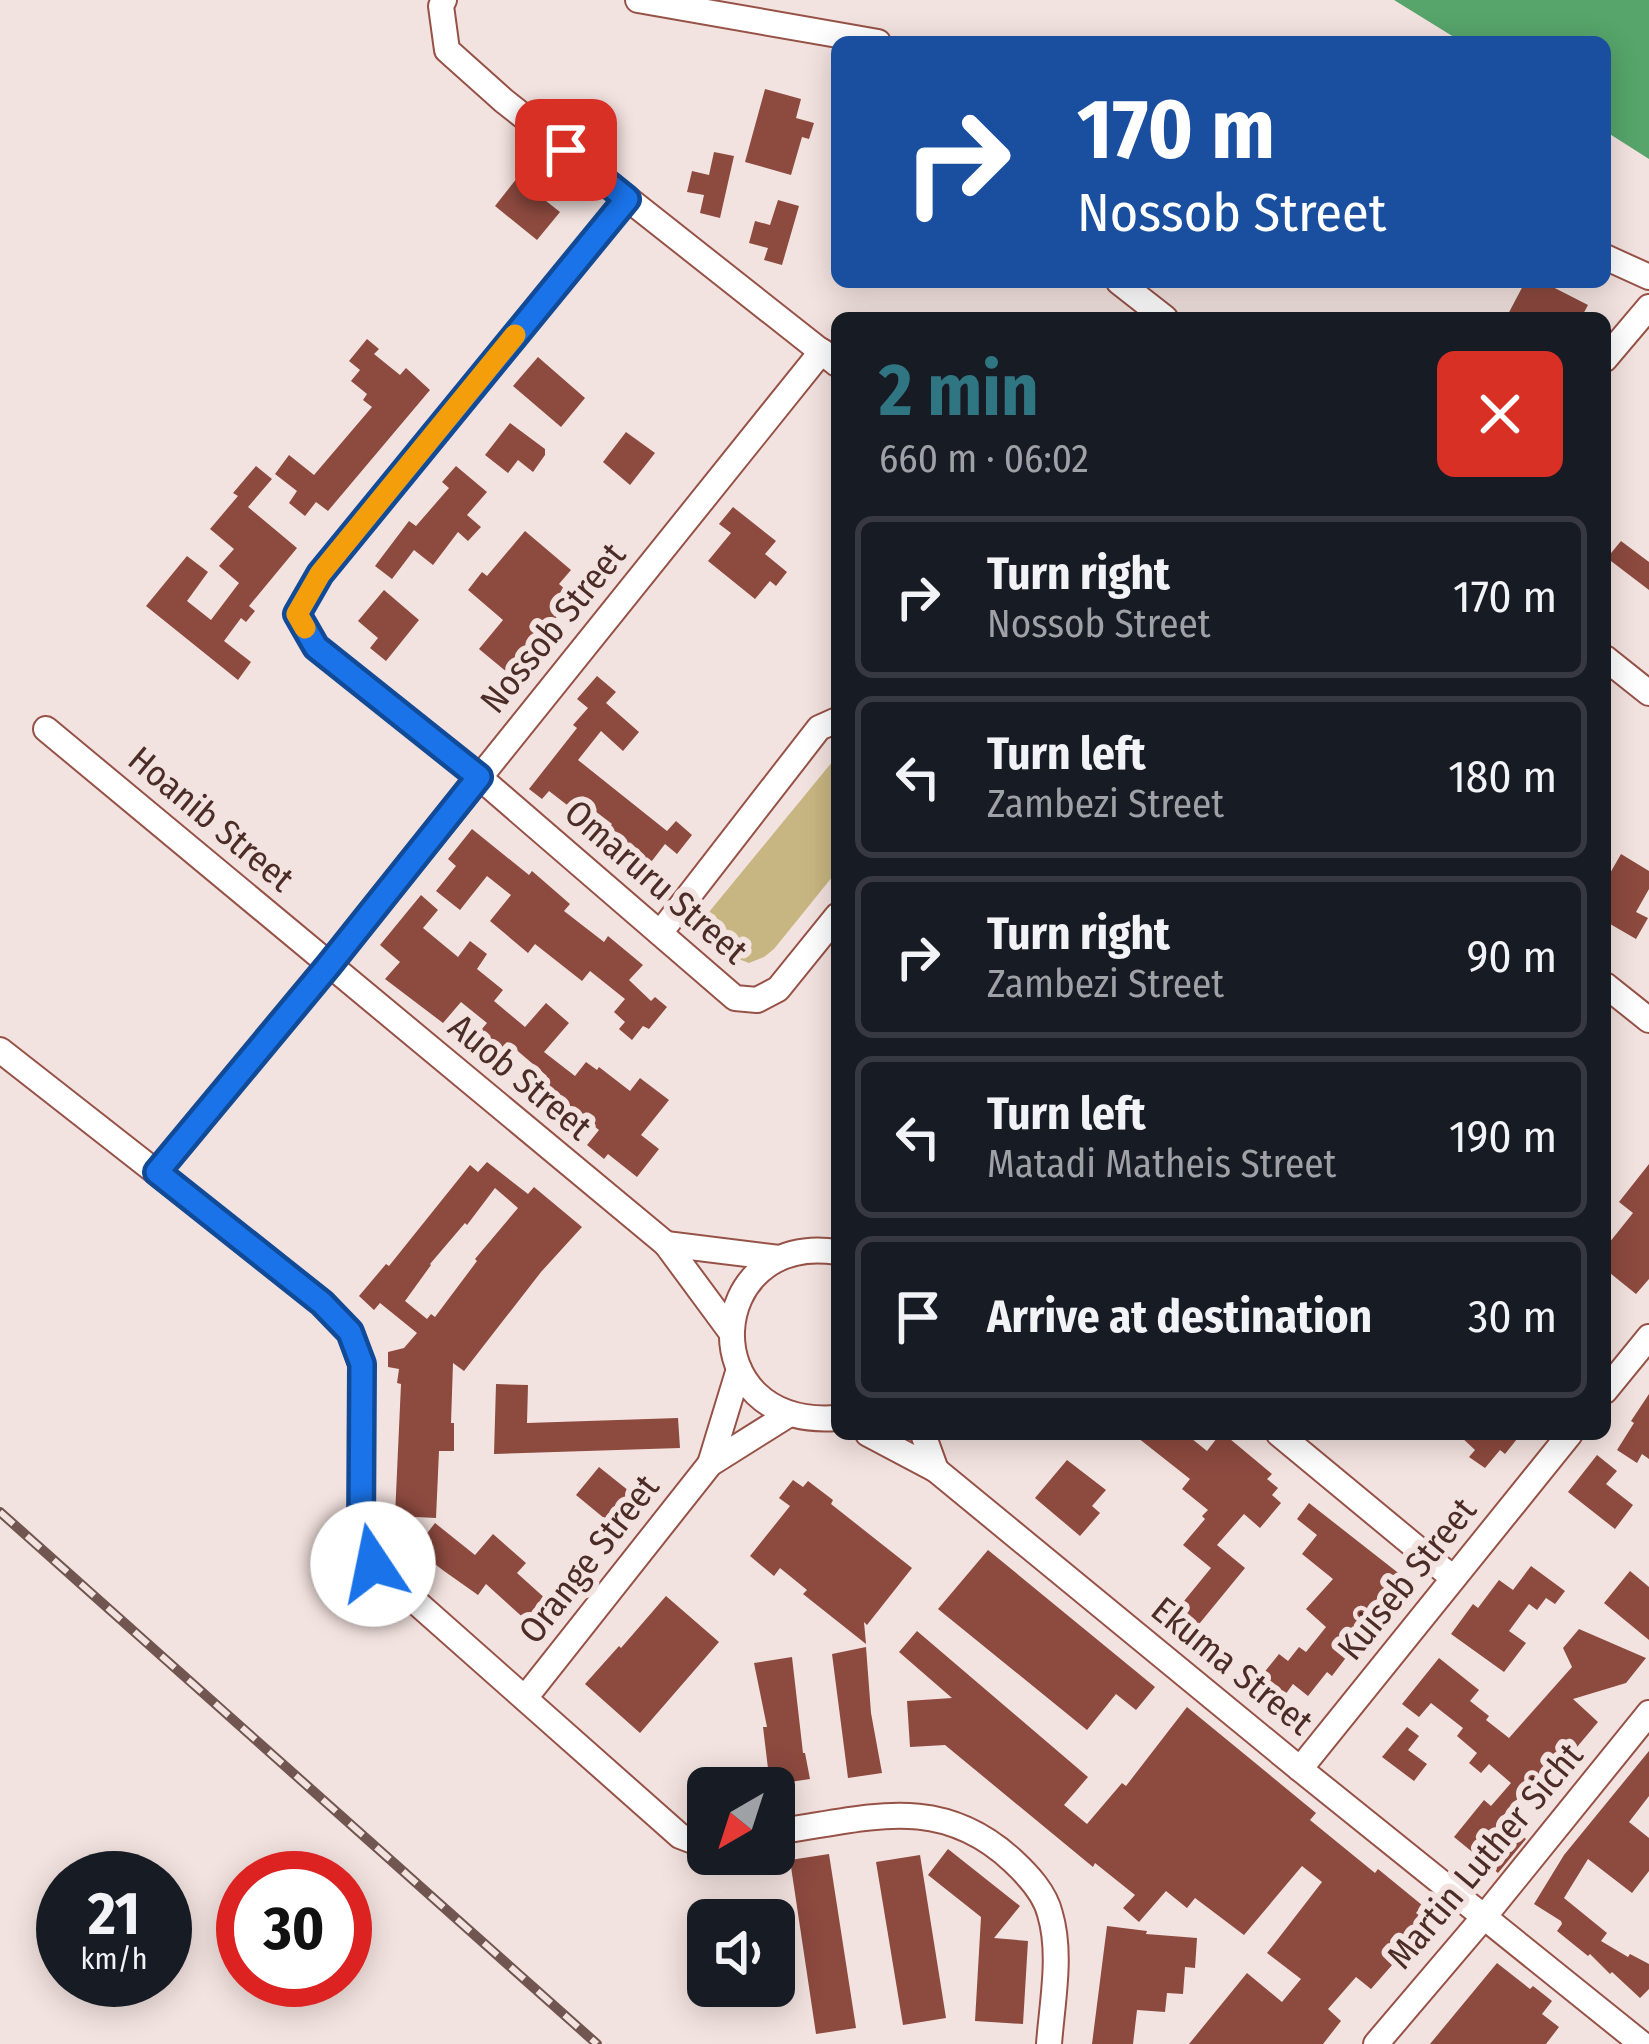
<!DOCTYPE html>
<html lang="en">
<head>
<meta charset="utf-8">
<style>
	:root { --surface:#171b24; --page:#20242c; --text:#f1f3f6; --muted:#9ea1a6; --line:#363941; --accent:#307682 }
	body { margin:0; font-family:"Fira Sans Condensed",sans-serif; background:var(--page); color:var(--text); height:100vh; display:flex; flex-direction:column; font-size:45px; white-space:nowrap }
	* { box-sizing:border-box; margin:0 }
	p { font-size:39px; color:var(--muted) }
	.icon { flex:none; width:66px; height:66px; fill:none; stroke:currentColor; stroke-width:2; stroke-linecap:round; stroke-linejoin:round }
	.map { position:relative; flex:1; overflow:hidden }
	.details { position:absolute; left:831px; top:312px; width:780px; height:1128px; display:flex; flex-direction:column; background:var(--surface); border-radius:18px; box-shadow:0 6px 30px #0003 }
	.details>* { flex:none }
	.hud { position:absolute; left:831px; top:36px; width:780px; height:252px; border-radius:18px; box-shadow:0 6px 30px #0003; background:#1a4fa0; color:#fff; overflow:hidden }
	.needle { width:78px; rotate:219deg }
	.controls { position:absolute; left:687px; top:1767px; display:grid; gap:24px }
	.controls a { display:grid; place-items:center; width:108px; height:108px; border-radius:18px; background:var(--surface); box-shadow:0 6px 30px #0003; font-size:60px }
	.speed { position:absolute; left:36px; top:1851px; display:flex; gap:24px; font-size:60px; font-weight:700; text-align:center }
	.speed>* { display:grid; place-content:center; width:156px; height:156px; border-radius:50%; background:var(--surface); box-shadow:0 6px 30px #0003; line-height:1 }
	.speed small { font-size:30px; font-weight:400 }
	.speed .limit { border:18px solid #d22; background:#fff; color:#111 }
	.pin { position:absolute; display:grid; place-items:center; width:102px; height:102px; color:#fff; margin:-51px; border-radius:24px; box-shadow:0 6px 18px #0006 }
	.me { position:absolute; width:132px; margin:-66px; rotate:349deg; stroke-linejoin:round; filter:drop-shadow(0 0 9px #0008) }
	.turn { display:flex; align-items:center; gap:42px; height:252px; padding:0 48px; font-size:54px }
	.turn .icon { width:156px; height:156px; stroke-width:2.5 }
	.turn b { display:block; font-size:84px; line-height:102px }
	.round { display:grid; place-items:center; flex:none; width:126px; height:126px; border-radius:18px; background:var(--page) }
	.head { display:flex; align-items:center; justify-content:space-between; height:204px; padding:0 48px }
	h1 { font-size:72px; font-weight:700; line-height:90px; color:var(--accent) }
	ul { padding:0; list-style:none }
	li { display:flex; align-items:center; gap:36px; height:162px; margin:0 24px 18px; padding:0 24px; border:6px solid var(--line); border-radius:18px }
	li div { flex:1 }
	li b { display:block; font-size:45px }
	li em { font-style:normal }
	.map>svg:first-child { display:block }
	.green { fill:#c8b682 }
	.water { fill:#57a56b }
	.building { fill:#8d4a3f; fill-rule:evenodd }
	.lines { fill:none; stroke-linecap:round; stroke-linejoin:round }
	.minor-casing { stroke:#975247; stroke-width:28 }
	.minor { stroke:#fff; stroke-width:24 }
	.rail-casing { stroke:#705550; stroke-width:10 }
	.rail { stroke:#f3e3e0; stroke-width:6; stroke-dasharray:18; stroke-linecap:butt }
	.route-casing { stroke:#114b97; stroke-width:30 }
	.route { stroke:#1a73e8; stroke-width:21 }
	.slow { stroke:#f59e0b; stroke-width:21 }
	.labels { text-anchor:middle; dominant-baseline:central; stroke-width:12; stroke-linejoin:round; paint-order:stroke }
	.street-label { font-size:36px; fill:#4b2c27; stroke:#f3e3e0 }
</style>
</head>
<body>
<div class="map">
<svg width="1649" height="2044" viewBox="0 0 1649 2044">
	<rect width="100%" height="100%" fill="#f3e3e0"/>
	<path class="green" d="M837,756V871L774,949L764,957L749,963L712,949L704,930L709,912Z"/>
	<path class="water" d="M1394,0H1649V159L1605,131V42H1462Z"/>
	<g class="building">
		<path d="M765,89L801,99L796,118L814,123L809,139L802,137L791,175L745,162Z"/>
		<path d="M714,152L734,156L720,218L700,213L704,195L687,192L692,171L709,175Z"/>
		<path d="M517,178L560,212L537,240L495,206Z"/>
		<path d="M778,200L799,206L782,265L764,260L768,248L749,243L755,221L770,225Z"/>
		<path d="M1525,282H1543L1588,305L1581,318H1506Z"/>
		<path d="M367,339L379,349L374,354L400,375L406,368L430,390L328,511L316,502L305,516L289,503L297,491L275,474L289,455L314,475L372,407L363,400L367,394L351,381L360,370L349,361Z"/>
		<path d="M538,357L585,398L561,427L513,386Z"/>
		<path d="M510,423L545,449V455L533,472L518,460L508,473L485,455Z"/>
		<path d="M626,432L655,453L630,485L603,462Z"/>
		<path d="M256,466L272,479L248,507L297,548L249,606L255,611L246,622L241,618L224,641L251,662L238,680L146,606L187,556L208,572L187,601L211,620L239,583L219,566L234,549L210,529L238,496L233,493Z"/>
		<path d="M456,466L487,492L467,515L481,527L468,541L458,532L433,565L414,550L392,579L375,566L409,521L416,526L449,488L442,482Z"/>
		<path d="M733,507L776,541L765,554L787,572L776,586L770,581L755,599L708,561L731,533L719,524Z"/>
		<path d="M525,531L571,570L559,584L574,597L508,673L479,649L503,620L468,590L482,572L487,576Z"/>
		<path d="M1621,541L1649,562V590L1607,558Z"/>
		<path d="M384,590L419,620L386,661L370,648L378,638L358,621Z"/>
		<path d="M597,676L616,692L606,703L639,732L623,751L601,731L578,760L667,831L676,821L692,835L677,854L665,844L648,866L624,847L619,854L600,838L612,824L578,798L571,808L549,791L542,799L529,789L577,728L573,725L588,708L577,699Z"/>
		<path d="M472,829L529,875L532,871L570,904L564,911L604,942L608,936L643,965L629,980L651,1001L655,997L667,1007L649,1029L643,1026L632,1040L619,1029L625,1022L614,1012L625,999L590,971L582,981L535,944L528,953L490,921L511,895L487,876L460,910L436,891L456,866L448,859Z"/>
		<path d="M1621,854L1649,871V889L1636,912L1648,918L1636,939L1605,921V882Z"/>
		<path d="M421,895L438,910L423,928L458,957L470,941L487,954L477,969L503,990L494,1001L525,1027L546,1003L569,1023L544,1052L575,1076L586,1062L597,1070L599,1067L630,1091L640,1078L669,1100L641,1135L659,1149L637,1177L608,1154L604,1159L587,1145L599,1130L557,1098L549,1108L532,1095L547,1076L507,1042L493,1059L471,1042L487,1023L461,1002L443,1023L385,979L400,962L380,945Z"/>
		<path d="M487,1162L528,1194L534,1187L582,1227L541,1272L464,1371L453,1363L451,1423H454V1451H439L436,1518L395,1516L401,1384L397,1383L399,1369L388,1367V1352L404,1348L417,1333L380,1303L374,1310L359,1296L386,1264L389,1266L470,1165L478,1172ZM495,1188L518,1208L475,1259L477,1261L435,1317L431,1314L427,1319L405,1301L431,1265L430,1264L465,1223L467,1225Z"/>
		<path d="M1649,1164V1279L1636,1294L1605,1269V1248L1633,1213L1619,1202Z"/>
		<path d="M496,1384L528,1385L527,1423L678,1418L680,1448L494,1454Z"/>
		<path d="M1649,1394V1459L1642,1454L1637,1463L1617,1450L1634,1423L1631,1421Z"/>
		<path d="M1133,1434H1186L1207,1451L1220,1434H1224L1272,1474L1267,1479L1278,1488L1272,1495L1281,1503L1260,1528L1244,1514L1217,1545L1245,1568L1195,1629L1175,1612L1211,1568L1183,1545L1205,1519L1202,1516L1208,1510L1182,1489L1190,1479Z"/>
		<path d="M1458,1434H1521L1505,1454L1500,1450L1485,1468L1469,1457L1475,1450Z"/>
		<path d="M1597,1455L1617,1471L1606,1484L1633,1505L1615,1529L1568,1492Z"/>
		<path d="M1067,1460L1106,1490L1092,1506L1100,1513L1080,1536L1035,1498Z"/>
		<path d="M599,1467L634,1495L610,1523L576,1495Z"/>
		<path d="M793,1480L803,1487L808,1481L833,1500L831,1504L912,1568L867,1625L864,1622L866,1644L803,1594L807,1590L780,1568L774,1576L750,1556L790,1506L779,1498Z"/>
		<path d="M1309,1503L1406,1579L1332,1676L1327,1672L1308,1696L1293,1684L1282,1699L1258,1680L1279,1654L1288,1661L1299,1647L1306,1652L1326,1627L1306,1609L1333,1579L1302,1554L1317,1535L1297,1519Z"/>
		<path d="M435,1523L475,1555L493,1534L526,1563L517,1573L547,1600L528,1622L486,1584L478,1595L444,1571L415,1549Z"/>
		<path d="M988,1550L1155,1687L1136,1710L1116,1694L1087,1730L938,1609Z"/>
		<path d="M1531,1566L1565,1591L1555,1604L1546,1598L1537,1610L1529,1604L1509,1631L1526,1643L1504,1672L1451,1634L1473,1604L1478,1608L1499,1580L1513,1590Z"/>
		<path d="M1630,1571L1649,1587V1640L1604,1603Z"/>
		<path d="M666,1596L719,1642L640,1733L585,1684L619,1646L621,1648Z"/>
		<path d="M1579,1629L1646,1658L1626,1683L1573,1699L1598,1722L1546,1784L1537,1776L1503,1816L1515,1825L1512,1828L1526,1839L1498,1873L1454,1837L1484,1800L1491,1806L1511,1783L1489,1764L1481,1773L1469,1763L1477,1753L1457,1736L1463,1728L1431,1703L1419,1717L1402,1704L1439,1658L1479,1690L1470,1701L1489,1716L1486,1720L1509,1738L1572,1667L1563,1648Z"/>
		<path d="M917,1631L1088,1777L1064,1805L1087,1824L1122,1783L1126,1786L1187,1707L1316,1813L1310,1820L1375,1873L1378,1869L1422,1905L1416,1913L1436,1928L1408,1962L1400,1956L1371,1989L1356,1977L1328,2009L1341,2021L1323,2044H1189L1247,1973L1282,2002L1301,1979L1267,1953L1322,1882L1302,1866L1244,1935L1195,1898L1187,1908L1166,1891L1139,1922L1123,1908L1135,1895L1095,1863L1093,1867L945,1745L910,1747L907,1701L952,1698L899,1652Z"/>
		<path d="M866,1647L871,1713L882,1773L848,1778L832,1654Z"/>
		<path d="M792,1657L803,1753H805L810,1779L770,1785L763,1727H767L754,1663Z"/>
		<path d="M1407,1727L1419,1736L1408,1750L1427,1764L1414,1781L1382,1757Z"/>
		<path d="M1649,1751V1796L1629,1822L1649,1838V1871L1632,1893L1588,1859L1564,1898L1607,1933L1601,1941L1628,1957L1630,1954L1649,1964V1989L1640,1998L1612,1972L1610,1974L1590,1954L1588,1956L1557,1931L1562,1924L1561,1921L1534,1904L1564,1855Z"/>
		<path d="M948,1849L1020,1906L994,1938L1028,1941L1023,2024L975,2021L981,1917L928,1875Z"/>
		<path d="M829,1854L856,2028L816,2034L790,1860Z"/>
		<path d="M920,1855L946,2018L903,2025L876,1862Z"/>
		<path d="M1107,1926L1147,1931L1146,1934L1197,1938L1195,1968L1185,1967L1183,1994L1167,1993L1165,2012L1137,2010L1133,2044H1092Z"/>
		<path d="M1497,1963L1530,1989L1533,1986L1552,2001L1542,2014L1559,2027L1546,2044H1430Z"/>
	</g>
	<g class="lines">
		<g class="minor-casing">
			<g id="minor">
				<path d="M444,0L441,6L447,50L504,101L837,364"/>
				<path d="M638,0L878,42"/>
				<path d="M627,199L320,574L297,614L316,647L479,777L735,998L757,1000L778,989L837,916"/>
				<path d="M1605,257L1649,277"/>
				<path d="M1119,282L1165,318"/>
				<path d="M1605,359L1649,307"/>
				<path d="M1605,658L1649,693"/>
				<path d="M46,729L666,1244"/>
				<path d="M660,933L819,728L837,720"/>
				<path d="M1605,985L1649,1020"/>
				<path d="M0,1050L323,1303L350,1332L361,1364V1536L373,1564L680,1836L693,1841H708"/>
				<path d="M157,1172L329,965L822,351"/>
				<path d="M837,1252C704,1231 690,1429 837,1418"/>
				<path d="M731,1332L666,1244L779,1258"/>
				<path d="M1605,1391L1649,1337"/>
				<path d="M868,1434L936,1470L923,1434"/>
				<path d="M1279,1434L1453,1578"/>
				<path d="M710,1464L739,1369"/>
				<path d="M936,1470L1300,1769L1642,2044"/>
				<path d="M525,1698L710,1464L788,1415"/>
				<path d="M1300,1769L1570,1434"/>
				<path d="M774,1832C864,1820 938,1791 1013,1861C1028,1875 1045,1893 1050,1914C1062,1954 1052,2003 1049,2044"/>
				<path d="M1376,2044L1484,1917L1649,1713"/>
			</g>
		</g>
		<use href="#minor" class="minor"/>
		<g class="rail-casing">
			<path id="rail" d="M0,1512L597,2044"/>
		</g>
		<use href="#rail" class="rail"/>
	</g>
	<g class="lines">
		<g class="route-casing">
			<path id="route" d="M373,1564L361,1536L362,1364L350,1332L322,1303L157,1172L329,965L479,777L316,647L297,614L320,574L627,199L566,150"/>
		</g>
		<use href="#route" class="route"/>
		<path class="slow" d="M305,628L297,614L320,574L515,335"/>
	</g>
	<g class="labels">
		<g class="street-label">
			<text transform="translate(553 628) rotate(-51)">Nossob Street</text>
			<text transform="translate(211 819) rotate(40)">Hoanib Street</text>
			<text transform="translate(656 882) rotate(41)">Omaruru Street</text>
			<text transform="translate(520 1077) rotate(40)">Auob Street</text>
			<text transform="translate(589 1559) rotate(-52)">Orange Street</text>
			<text transform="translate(1407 1579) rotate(-51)">Kuiseb Street</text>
			<text transform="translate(1232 1666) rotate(39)">Ekuma Street</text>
			<text transform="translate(1485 1856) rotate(-50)">Martin Luther Sicht</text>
		</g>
	</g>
</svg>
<div class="controls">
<a><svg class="needle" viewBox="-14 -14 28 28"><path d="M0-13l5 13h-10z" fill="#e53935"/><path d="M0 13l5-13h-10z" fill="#9ea1a6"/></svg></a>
<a><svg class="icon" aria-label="sound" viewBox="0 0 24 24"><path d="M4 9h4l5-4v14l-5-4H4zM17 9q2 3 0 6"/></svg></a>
</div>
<div class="speed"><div>21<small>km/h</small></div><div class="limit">30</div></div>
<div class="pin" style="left:566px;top:150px;background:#d93025"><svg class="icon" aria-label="arrive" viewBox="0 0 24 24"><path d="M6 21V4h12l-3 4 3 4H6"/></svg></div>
<svg class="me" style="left:373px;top:1564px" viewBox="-20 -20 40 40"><circle r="19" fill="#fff"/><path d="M0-13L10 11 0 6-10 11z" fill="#1a73e8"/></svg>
<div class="hud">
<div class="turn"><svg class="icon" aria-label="right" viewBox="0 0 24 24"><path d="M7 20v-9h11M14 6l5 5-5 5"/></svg><div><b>170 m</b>Nossob Street</div></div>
</div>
<section class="details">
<div class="head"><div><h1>2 min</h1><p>660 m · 06:02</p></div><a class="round" style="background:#d93025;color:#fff"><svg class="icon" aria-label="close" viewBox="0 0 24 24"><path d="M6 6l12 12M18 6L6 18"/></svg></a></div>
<ul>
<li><svg class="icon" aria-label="right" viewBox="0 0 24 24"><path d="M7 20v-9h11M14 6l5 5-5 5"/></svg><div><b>Turn right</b><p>Nossob Street</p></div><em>170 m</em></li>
<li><svg class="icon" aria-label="left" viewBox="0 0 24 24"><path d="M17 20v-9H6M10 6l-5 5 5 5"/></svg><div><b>Turn left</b><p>Zambezi Street</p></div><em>180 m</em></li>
<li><svg class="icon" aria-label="right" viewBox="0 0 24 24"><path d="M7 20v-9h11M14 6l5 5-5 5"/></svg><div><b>Turn right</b><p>Zambezi Street</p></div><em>90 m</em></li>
<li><svg class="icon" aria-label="left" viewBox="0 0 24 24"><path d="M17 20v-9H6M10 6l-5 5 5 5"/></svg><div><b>Turn left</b><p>Matadi Matheis Street</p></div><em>190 m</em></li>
<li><svg class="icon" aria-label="arrive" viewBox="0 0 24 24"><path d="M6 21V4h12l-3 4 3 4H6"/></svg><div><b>Arrive at destination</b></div><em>30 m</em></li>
</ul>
</section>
</div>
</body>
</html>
